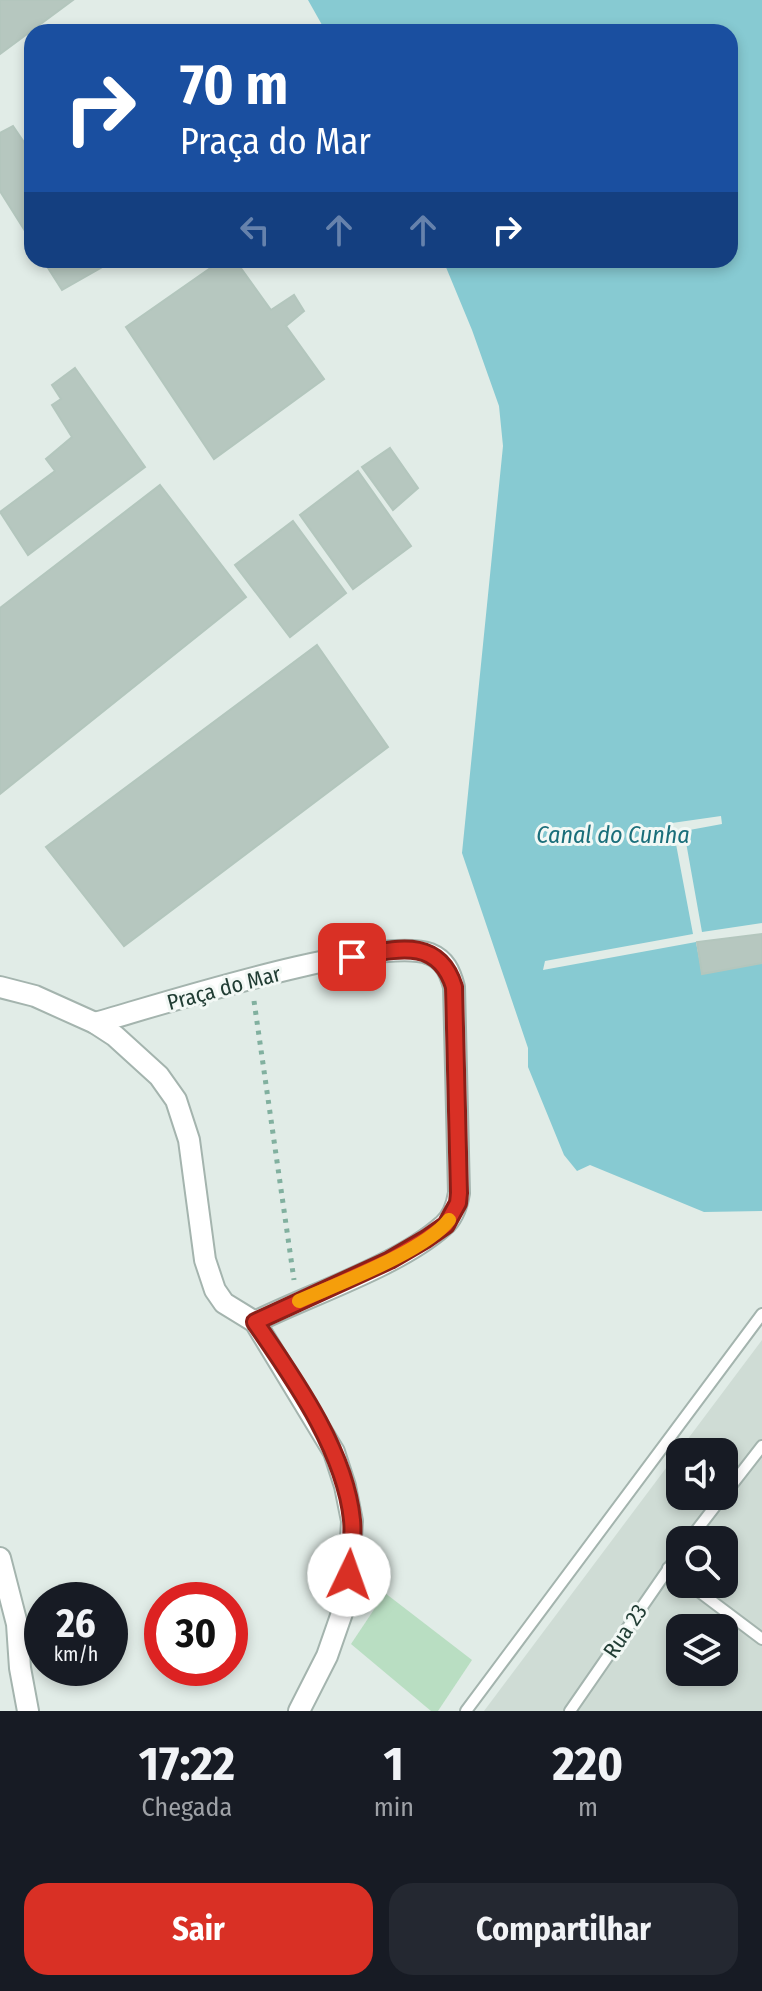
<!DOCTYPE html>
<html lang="pt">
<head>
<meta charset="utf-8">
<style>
	:root { --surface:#171b24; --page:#242831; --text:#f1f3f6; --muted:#9ea1a6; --accent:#d93025 }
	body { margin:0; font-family:"Fira Sans Condensed",sans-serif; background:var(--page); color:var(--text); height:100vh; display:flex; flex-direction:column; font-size:30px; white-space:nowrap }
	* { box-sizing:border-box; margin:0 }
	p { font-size:26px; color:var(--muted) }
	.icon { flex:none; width:44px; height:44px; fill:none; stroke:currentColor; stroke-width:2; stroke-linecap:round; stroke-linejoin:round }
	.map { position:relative; height:1711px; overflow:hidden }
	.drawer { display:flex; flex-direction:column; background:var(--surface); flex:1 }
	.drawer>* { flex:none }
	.banner { position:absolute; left:24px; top:24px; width:714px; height:244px; border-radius:24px; box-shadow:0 4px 12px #0003; background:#1a4fa0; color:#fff; overflow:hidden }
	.buttons { position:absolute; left:666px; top:1438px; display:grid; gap:16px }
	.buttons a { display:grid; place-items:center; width:72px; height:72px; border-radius:16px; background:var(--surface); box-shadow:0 4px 12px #0003; font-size:40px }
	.speed { position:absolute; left:24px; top:1582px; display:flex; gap:16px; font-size:40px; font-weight:700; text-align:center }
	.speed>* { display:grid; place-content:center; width:104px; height:104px; border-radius:50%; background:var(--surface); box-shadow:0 4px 12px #0003; line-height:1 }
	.speed small { font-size:20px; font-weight:400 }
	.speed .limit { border:12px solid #d22; background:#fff; color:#111 }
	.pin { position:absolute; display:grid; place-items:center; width:68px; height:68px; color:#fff; margin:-34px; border-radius:16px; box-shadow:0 4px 12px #0006 }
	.me { position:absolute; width:88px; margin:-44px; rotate:3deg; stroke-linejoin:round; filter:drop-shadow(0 0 6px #0008) }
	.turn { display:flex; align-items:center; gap:28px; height:168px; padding:0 24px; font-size:36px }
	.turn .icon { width:104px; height:104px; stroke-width:2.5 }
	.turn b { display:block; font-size:56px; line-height:68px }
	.lanes { display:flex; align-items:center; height:76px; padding:0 24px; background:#0003; justify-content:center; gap:40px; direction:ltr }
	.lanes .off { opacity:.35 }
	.eta { display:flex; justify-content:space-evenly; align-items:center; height:136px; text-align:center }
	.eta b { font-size:48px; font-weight:700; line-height:56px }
	.cta { display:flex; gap:16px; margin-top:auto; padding:16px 24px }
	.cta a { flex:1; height:92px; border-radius:24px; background:var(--accent); color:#fff; font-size:32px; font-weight:700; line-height:92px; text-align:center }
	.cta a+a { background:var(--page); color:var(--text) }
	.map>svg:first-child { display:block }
	.built { fill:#cfdcd5; fill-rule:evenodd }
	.green { fill:#b9dec2 }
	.water { fill:#87cad2 }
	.pier { fill:#e1ece7 }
	.building { fill:#b6c7bf; stroke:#b3c6bd; stroke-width:2 }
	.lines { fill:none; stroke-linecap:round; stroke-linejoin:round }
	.lane-casing { stroke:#a4b4ae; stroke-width:14 }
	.street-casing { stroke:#a4b4ae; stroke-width:24 }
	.path { stroke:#81b09f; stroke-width:5; stroke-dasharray:4 6; stroke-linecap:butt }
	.lane { stroke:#fff; stroke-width:10 }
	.street { stroke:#fff; stroke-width:20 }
	.route-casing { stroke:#8d1f18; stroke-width:20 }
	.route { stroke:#d93025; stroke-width:14 }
	.slow { stroke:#f59e0b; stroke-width:14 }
	.labels { text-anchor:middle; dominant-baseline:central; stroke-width:6; stroke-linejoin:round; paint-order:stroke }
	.street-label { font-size:22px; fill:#213d34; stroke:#f2f8f5 }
	.water-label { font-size:24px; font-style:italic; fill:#1a6e7a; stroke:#f2f8f5 }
</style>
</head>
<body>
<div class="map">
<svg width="762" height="1711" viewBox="0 0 762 1711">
	<rect width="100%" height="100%" fill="#e1ece7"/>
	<path class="built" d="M762,1340V1711H484ZM680,1452H724V1496H680ZM680,1540H724V1584H680ZM680,1628H724V1672H680Z"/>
	<path class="green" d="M385,1593L472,1660L438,1711H431L351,1644Z"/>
	<path class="water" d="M308,0H762V1211L704,1212L590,1165L577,1171L564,1155L528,1067V1048L462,853L503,446L499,406L472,330L443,260H730V32H326Z"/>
	<path class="pier" d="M721,816L722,824L684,831L702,932L762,923V963L702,974L696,942L543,970L545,961L693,934L672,823Z"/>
	<g class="building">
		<path d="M0,0H73L0,54Z"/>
		<path d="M13,126L32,154V242L0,191V133Z"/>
		<path d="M43,260H103L106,265L62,290Z"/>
		<path d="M222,260H235L271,310L294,295L304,311L286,326L324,379L214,459L126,327Z"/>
		<path d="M75,368L145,467L28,555L0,512L55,471L46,459L72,437L52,405L61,399L52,385Z"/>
		<path d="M390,448L418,488L393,510L362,467Z"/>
		<path d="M358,471L411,546L353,589L300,515Z"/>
		<path d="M160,485L246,597L0,794V608Z"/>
		<path d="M293,521L346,593L290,637L235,565Z"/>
		<path d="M317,645L388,747L124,946L46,847Z"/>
		<path d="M762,934V963L702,974L697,942Z"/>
	</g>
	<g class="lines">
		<g class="lane-casing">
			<g id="lane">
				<path d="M724,1495L762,1446"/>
				<path d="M689,1540L723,1496"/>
				<path d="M668,1568L680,1577"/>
				<path d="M689,1584L762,1639"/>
				<path d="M466,1711L762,1314"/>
				<path d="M570,1711L680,1552"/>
			</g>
		</g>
		<g class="street-casing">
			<g id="street">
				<path d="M0,987L35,996L95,1023L115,1036L159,1076L176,1100L189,1140L205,1260L215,1290L224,1303L255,1322L334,1452L345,1486L352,1521L349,1575L342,1613L327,1656L299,1711"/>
				<path d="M95,1023C156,1006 379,934 430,954C445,960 450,972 454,987L459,1193C457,1205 453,1218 443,1226C398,1266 311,1294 255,1322"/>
				<path d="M0,1558L17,1624L20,1668L28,1711"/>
			</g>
		</g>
		<path class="path" d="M254,1001L294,1280"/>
		<use href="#lane" class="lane"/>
		<use href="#street" class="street"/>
	</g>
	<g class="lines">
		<g class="route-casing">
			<path id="route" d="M349,1575C350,1557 354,1538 352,1520C345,1450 294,1379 255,1322L390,1260L426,1239L446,1225L458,1203L459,1193L454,987C438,935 393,950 352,957"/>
		</g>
		<use href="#route" class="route"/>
		<path class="slow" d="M299,1301C337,1284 425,1251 449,1220"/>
	</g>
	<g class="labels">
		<g class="street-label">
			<text transform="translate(224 988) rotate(-15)">Praça do Mar</text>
			<text transform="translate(625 1631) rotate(-56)">Rua 23</text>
		</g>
		<g class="water-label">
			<text x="613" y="835">Canal do Cunha</text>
		</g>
	</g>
</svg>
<div class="buttons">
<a><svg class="icon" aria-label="sound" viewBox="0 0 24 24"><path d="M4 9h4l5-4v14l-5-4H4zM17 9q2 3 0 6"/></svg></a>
<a><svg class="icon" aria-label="search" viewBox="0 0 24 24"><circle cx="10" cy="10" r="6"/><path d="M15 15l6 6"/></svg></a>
<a><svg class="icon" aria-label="layers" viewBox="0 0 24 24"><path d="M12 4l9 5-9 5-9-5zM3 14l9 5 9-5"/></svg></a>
</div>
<div class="speed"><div>26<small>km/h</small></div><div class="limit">30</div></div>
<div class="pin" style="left:352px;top:957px;background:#d93025"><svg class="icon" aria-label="arrive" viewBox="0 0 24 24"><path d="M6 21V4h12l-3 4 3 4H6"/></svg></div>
<svg class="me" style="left:349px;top:1575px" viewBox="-20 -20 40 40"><circle r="19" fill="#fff"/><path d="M0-13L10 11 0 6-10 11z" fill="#d93025"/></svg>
<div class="banner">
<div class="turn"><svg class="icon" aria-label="right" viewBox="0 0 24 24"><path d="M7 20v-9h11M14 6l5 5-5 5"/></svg><div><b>70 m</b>Praça do Mar</div></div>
<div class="lanes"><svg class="icon off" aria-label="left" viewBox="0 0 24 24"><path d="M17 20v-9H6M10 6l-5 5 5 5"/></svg><svg class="icon off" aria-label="ahead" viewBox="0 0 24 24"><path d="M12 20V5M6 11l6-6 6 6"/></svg><svg class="icon off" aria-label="ahead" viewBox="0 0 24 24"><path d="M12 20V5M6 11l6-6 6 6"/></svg><svg class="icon" aria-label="right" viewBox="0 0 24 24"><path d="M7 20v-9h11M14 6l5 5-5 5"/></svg></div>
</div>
</div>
<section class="drawer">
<div class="eta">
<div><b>17:22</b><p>Chegada</p></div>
<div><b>1</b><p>min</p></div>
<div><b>220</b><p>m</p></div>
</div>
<div class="cta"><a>Sair</a><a>Compartilhar</a></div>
</section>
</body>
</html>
